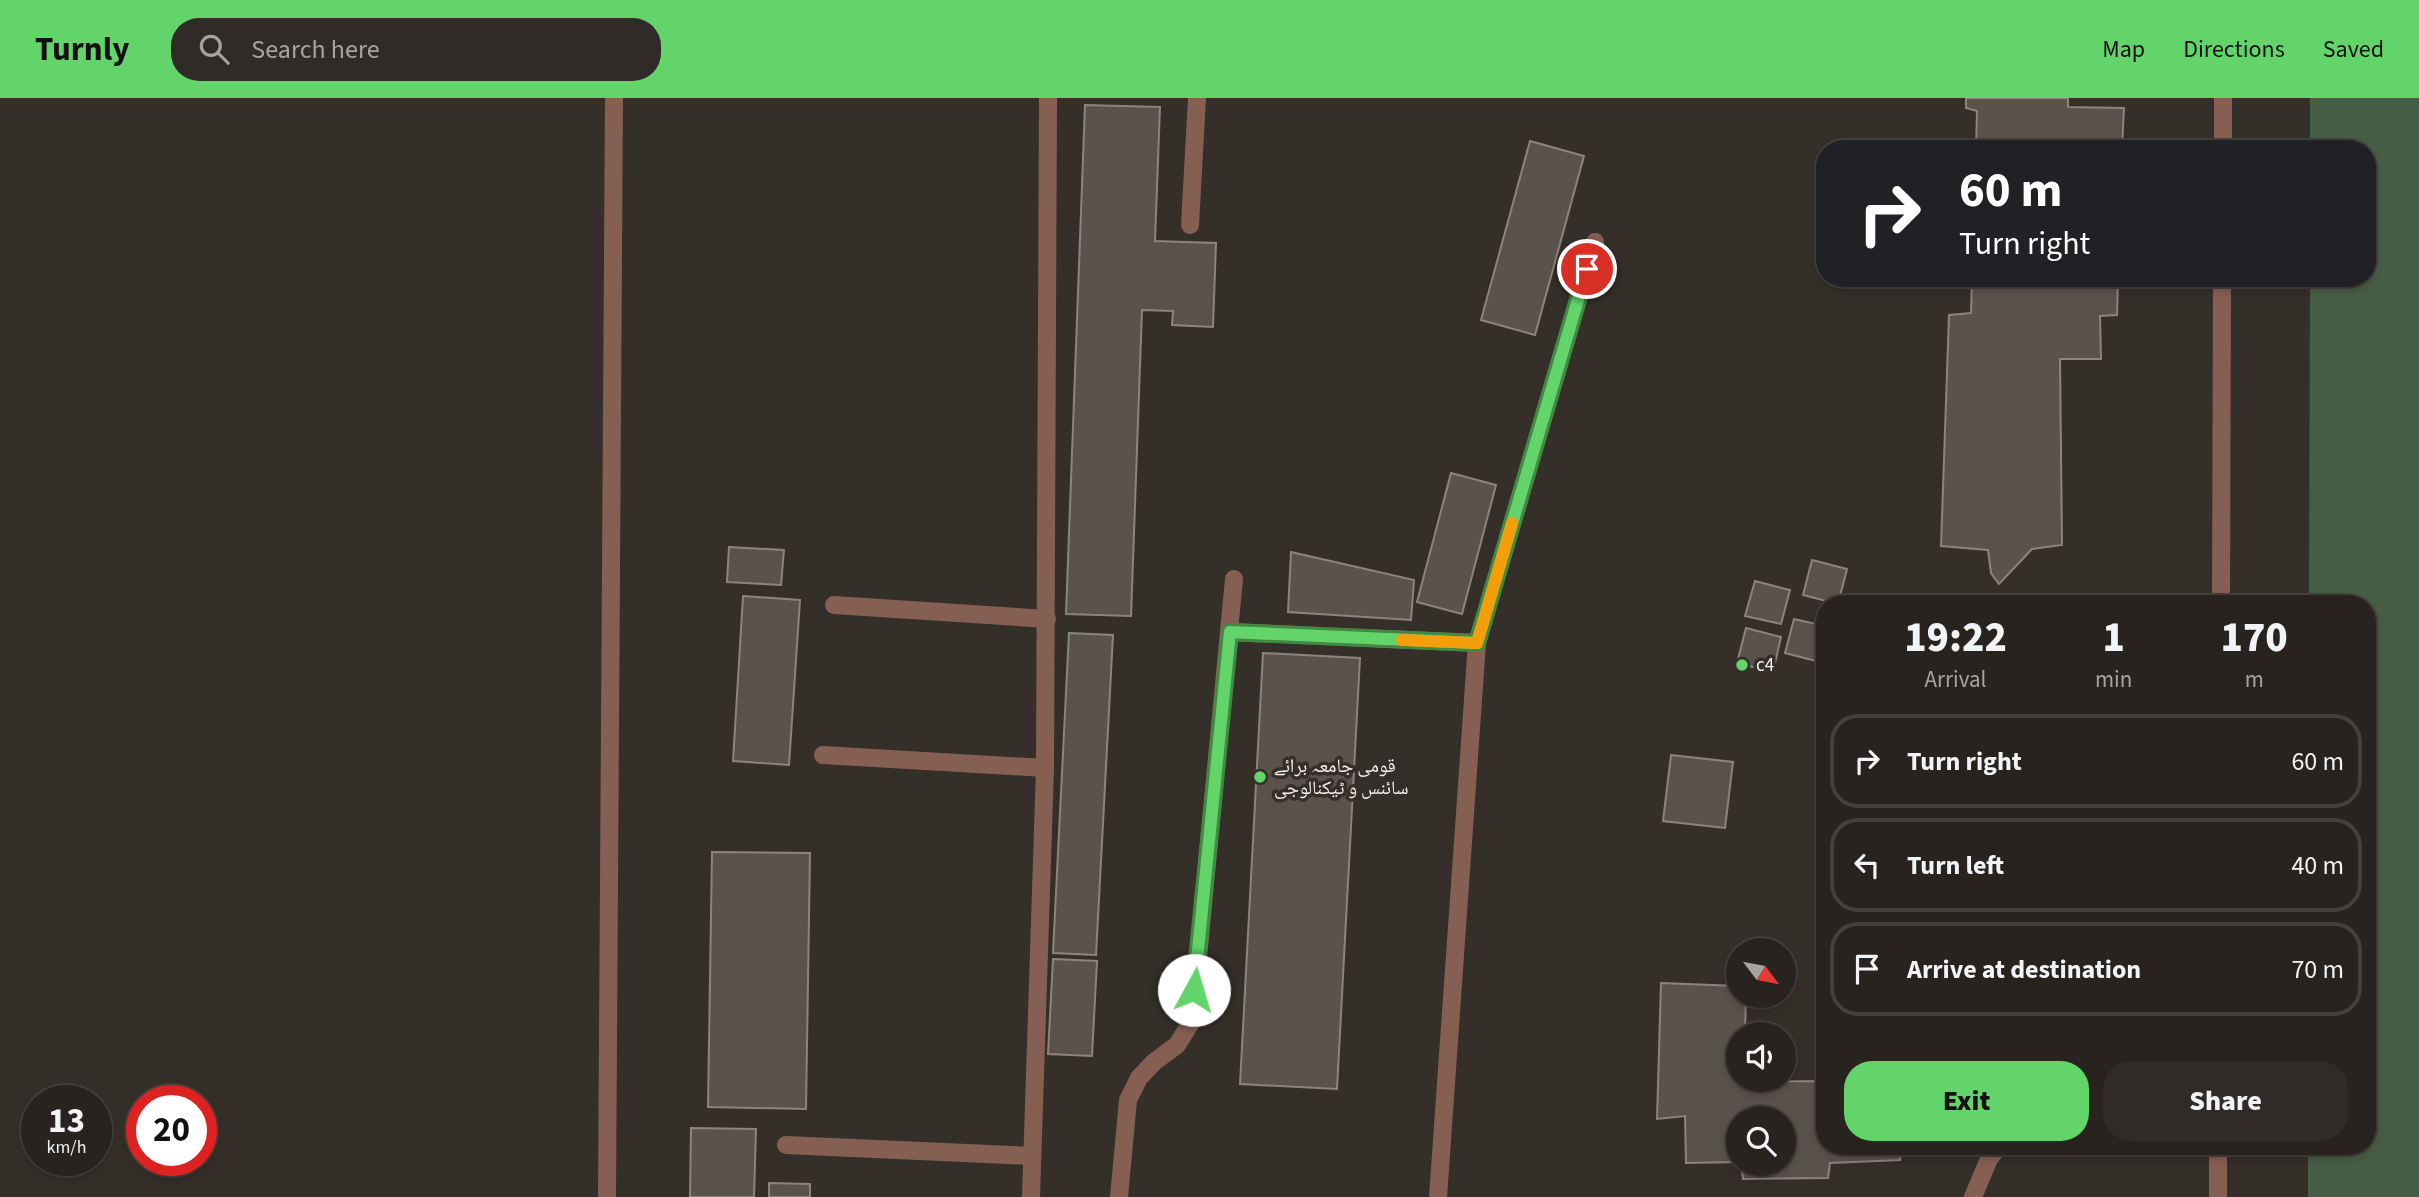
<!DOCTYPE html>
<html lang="en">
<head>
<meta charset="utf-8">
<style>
	:root { --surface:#28231f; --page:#302b28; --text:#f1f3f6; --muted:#a5a4a4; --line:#44403d; --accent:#62d469 }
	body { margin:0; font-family:"Source Sans 3","Noto Naskh Arabic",sans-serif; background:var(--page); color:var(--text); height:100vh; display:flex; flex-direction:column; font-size:26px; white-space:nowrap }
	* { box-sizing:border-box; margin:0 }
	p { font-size:23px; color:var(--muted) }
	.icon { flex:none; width:38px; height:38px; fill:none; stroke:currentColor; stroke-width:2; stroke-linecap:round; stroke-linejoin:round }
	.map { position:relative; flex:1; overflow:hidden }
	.side { position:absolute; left:1816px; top:497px; width:560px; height:560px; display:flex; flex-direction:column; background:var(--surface); border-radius:28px; box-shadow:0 4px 10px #0003,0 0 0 2px var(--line) }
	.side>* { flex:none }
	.banner { position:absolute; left:1816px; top:42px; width:560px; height:147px; border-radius:28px; box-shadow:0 4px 10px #0003,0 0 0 2px var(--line); background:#202124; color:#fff; overflow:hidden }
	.needle { width:46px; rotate:122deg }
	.controls { position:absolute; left:1726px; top:840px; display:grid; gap:14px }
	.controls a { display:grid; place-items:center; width:70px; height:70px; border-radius:50%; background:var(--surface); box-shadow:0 4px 10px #0003,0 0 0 2px var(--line); font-size:35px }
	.speed { position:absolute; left:21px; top:987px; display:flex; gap:14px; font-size:35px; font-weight:700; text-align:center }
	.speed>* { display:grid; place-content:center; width:91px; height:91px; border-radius:50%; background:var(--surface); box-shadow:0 4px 10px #0003,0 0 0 2px var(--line); line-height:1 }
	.speed small { font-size:18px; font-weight:400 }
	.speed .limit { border:10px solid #d22; background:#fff; color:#111 }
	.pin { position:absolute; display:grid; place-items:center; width:60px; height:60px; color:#fff; margin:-30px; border:4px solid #fff; border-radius:50%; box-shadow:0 2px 7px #0007 }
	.me { position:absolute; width:77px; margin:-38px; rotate:6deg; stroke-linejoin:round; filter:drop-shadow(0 0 5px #0008) }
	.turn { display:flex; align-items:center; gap:24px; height:147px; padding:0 28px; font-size:32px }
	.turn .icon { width:91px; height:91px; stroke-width:2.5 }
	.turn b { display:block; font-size:49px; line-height:60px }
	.eta { display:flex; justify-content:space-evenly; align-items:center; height:119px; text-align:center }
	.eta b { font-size:42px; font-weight:800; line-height:49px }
	.primary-button { display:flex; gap:14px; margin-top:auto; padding:14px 28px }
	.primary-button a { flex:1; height:80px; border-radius:28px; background:var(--accent); color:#111; font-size:28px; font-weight:800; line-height:80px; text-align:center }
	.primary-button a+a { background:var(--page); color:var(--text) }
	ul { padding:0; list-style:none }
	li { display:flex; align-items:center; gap:21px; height:94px; margin:0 14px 10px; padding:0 14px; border:4px solid var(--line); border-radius:28px }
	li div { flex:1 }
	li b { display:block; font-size:26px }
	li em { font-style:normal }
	header { display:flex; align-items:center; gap:42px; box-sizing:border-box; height:98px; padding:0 35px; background:var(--accent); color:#111 }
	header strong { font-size:33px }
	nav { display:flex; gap:38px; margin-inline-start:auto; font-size:24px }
	.search { width:490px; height:63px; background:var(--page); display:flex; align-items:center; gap:18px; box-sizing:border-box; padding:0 24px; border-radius:28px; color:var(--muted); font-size:26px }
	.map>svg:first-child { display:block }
	.green { fill:#475e46 }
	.building { fill:#59534c; stroke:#8c857e; stroke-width:2 }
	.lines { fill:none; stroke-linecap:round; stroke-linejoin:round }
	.lane { stroke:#865f53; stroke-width:18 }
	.street { stroke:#865f53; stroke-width:18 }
	.route-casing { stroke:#408a44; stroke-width:18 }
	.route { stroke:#62d469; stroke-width:12 }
	.slow { stroke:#f59e0b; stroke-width:12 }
	.poi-dot { fill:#62d469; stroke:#352f29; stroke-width:2.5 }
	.labels { text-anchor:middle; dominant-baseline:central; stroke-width:7; stroke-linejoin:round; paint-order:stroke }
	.poi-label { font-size:19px; fill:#f6f2ee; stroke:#352f29; text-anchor:start }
</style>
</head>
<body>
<header>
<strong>Turnly</strong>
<div class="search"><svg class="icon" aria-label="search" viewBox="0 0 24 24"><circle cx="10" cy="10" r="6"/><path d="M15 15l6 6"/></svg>Search here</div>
<nav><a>Map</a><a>Directions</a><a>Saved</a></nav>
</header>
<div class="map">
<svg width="2419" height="1099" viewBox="0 0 2419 1099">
	<rect width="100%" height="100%" fill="#352f29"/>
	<path class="green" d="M2310,0H2419V1099H2308V1048H2368V506H2309L2310,180H2368V51H2310Z"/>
	<g class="building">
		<path d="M1966,0H2068V9L2124,10L2122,51H1976L1977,13L1966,10Z"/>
		<path d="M1085,7L1160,9L1155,143L1216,145L1213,229L1172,227L1173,213L1142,212L1131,518L1066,516Z"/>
		<path d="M1530,43L1584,58L1535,237L1481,222Z"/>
		<path d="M1972,180H2118L2117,217L2100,218L2101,261H2060L2062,447L2032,451L1999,486L1991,475L1988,452L1941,448L1949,217L1971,215Z"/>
		<path d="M1451,375L1496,387L1462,516L1417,504Z"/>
		<path d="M729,449L784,452L781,487L727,484Z"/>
		<path d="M1291,454L1414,482L1411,522L1288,514Z"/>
		<path d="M1812,462L1847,471L1838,506L1803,497Z"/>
		<path d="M1755,483L1790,492L1781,526L1745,518Z"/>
		<path d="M743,498L800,502L789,667L733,663Z"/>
		<path d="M1794,521L1825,528V545L1820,564L1785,555Z"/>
		<path d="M1746,530L1781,539L1773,574L1737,565Z"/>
		<path d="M1069,535L1113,537L1096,857L1053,855Z"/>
		<path d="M1263,555L1360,560L1337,991L1240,986Z"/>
		<path d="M1671,657L1733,664L1725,730L1663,723Z"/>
		<path d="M712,754L810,755L806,1011L708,1009Z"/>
		<path d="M1053,861L1097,863L1092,958L1048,956Z"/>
		<path d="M1661,885L1738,888V898H1746L1745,936H1738V982H1743V984L1825,983V1048H1946L1902,1050L1900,1062L1830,1065L1828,1080L1743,1081L1741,1066H1783V1020H1738V1064L1686,1065L1685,1018L1657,1021Z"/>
		<path d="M691,1030L756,1031L754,1099H690Z"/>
		<path d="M769,1085L810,1086V1099H769Z"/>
	</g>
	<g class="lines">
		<g class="lane">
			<path d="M1190,127L1197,0"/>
			<path d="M834,507L1047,521"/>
			<path d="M1230,534L1477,545"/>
			<path d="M823,657L1045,670"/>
			<path d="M786,1047L1032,1058"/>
			<path d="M1031,1099L1045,670L1048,0"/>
			<path d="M1119,1099L1128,1002L1139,980L1154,964L1177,947L1192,923L1234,481"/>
			<path d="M1438,1099L1477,545L1595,144"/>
			<path d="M1973,1099L1989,1061L1999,1048"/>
		</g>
		<g class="street">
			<path d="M2223,51V0"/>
			<path d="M2221,506L2222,180"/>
			<path d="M607,1099L614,0"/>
			<path d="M2218,1099V1048"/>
		</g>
	</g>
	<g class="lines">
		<g class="route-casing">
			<path id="route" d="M1194,892L1230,534L1477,545L1587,171"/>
		</g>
		<use href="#route" class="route"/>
		<path class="slow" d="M1402,542L1477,545L1512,425"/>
	</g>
	<g class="poi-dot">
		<circle cx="1742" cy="567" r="7"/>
		<circle cx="1260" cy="679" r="7"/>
	</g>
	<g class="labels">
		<g class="poi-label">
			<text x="1756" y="567">c4</text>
			<text x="1274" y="668">قومی جامعہ برائے<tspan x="1274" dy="22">سائنس و ٹیکنالوجی</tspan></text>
		</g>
	</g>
</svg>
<div class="controls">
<a><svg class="needle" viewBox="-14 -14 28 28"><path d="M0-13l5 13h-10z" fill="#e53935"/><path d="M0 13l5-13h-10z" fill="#a5a4a4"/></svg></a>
<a><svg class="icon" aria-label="sound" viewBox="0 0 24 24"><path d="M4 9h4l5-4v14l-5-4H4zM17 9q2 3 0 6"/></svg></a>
<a><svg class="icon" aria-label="search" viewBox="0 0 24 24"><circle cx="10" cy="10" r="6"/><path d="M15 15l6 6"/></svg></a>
</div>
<div class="speed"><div>13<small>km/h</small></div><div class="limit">20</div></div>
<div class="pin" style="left:1587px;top:171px;background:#d93025"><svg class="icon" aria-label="arrive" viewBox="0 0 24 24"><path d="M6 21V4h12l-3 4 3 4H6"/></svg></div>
<svg class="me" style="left:1194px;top:892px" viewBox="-20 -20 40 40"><circle r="19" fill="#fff"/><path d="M0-13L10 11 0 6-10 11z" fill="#62d469"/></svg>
<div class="banner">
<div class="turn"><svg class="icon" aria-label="right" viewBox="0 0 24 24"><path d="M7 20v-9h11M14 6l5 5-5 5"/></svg><div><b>60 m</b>Turn right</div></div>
</div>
<section class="side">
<div class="eta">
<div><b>19:22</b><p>Arrival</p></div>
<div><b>1</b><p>min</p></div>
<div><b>170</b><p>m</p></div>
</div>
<ul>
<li><svg class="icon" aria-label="right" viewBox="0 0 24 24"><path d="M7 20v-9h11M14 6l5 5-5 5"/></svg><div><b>Turn right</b></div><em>60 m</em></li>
<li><svg class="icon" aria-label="left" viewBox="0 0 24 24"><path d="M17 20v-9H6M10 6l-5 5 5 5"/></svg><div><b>Turn left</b></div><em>40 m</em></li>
<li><svg class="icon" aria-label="arrive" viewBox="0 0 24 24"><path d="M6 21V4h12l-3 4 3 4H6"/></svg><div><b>Arrive at destination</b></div><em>70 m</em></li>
</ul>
<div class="primary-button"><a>Exit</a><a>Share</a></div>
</section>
</div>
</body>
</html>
